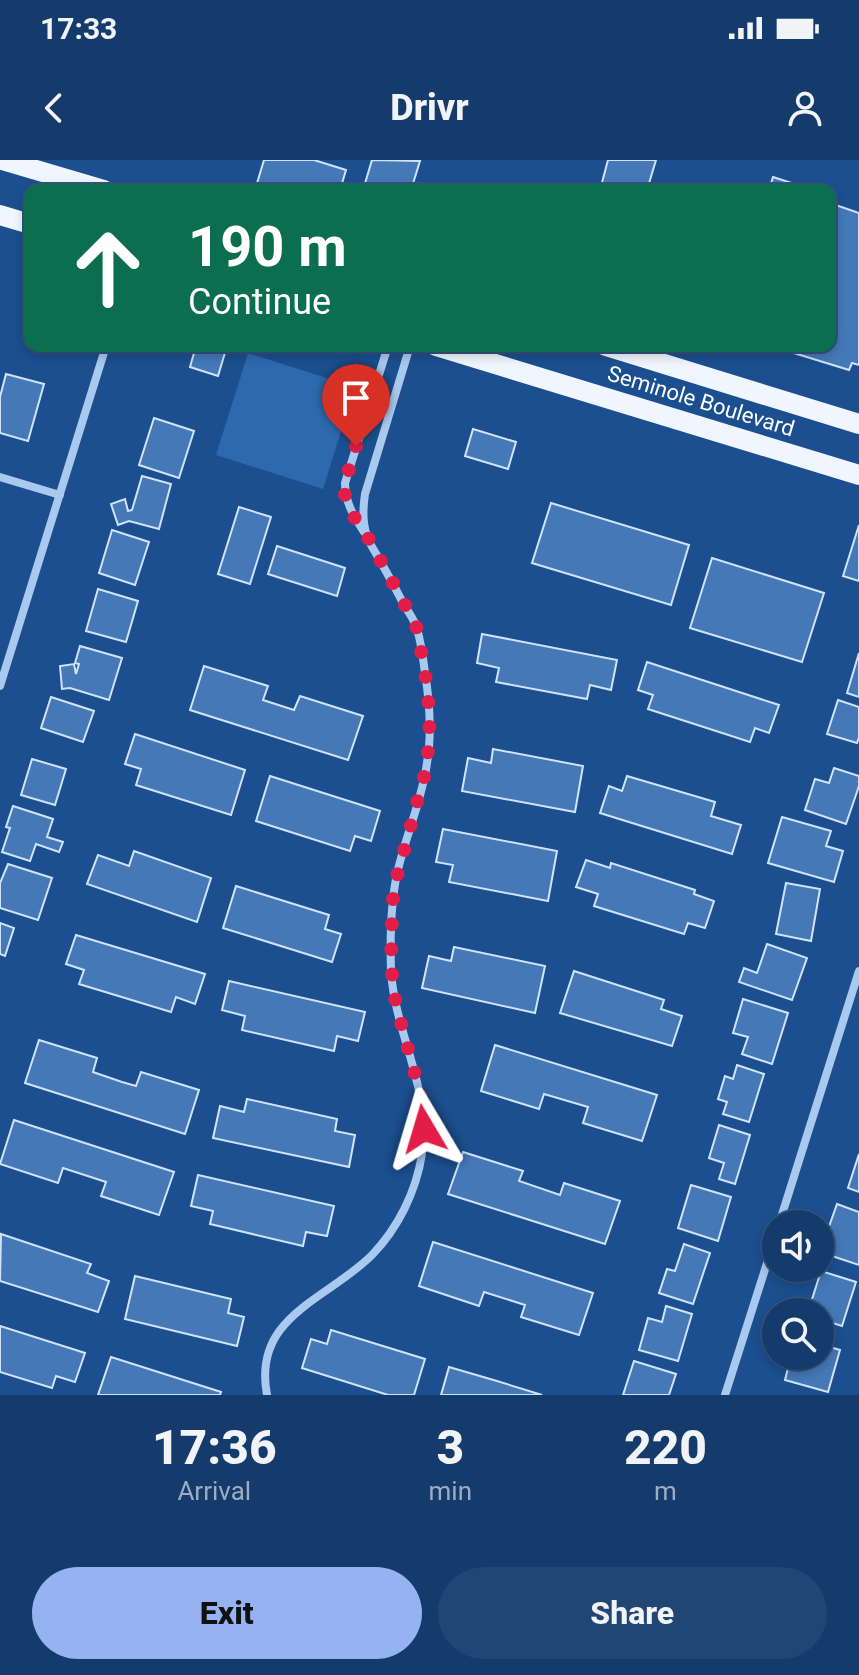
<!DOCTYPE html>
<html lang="en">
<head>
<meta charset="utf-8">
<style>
	:root { --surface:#143b6b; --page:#214673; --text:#f1f3f6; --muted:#9dadc1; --line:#33557e; --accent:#95b2f1 }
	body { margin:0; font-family:Roboto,sans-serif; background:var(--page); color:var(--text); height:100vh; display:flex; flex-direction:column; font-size:30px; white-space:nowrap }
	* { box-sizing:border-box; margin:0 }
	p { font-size:26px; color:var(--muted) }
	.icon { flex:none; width:44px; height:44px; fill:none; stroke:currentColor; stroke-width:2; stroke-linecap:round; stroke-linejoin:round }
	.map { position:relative; height:1235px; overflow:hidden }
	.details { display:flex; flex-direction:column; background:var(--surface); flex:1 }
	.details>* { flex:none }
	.top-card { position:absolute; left:24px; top:24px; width:812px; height:168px; border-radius:16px; box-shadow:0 4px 12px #0003,0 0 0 2px var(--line); background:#0b6e4f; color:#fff; overflow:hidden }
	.tools { position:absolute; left:762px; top:1050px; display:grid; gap:16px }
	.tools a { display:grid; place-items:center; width:72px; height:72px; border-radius:50%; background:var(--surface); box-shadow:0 4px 12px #0003,0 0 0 2px var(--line); font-size:40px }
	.pin { position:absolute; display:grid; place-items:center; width:68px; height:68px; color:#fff; margin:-82px -34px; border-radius:50% 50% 50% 0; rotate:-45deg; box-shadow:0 0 8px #0007 }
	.pin .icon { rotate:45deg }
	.me { position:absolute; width:88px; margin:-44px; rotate:353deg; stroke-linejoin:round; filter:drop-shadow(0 0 6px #0008) }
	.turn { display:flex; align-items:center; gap:28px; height:168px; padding:0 32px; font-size:36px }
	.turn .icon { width:104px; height:104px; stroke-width:2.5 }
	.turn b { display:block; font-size:56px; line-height:68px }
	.eta { display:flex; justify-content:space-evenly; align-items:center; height:136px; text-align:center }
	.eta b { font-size:48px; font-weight:800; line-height:56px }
	.button { display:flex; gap:16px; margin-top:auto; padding:16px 32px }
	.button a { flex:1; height:92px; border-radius:48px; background:var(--accent); color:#111; font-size:32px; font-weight:800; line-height:92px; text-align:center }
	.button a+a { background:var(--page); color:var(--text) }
	.status { display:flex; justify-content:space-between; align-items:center; height:56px; padding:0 40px; background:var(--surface); direction:ltr }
	.status svg { height:22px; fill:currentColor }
	header { display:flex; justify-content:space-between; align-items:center; height:104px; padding:0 32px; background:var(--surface); font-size:36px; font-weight:800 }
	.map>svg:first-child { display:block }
	.green { fill:#2e69ad }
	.building { fill:#4478b7; stroke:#cfe3fa; stroke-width:2 }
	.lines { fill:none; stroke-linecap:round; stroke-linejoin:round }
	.minor { stroke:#a9c9ee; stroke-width:8 }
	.primary { stroke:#f0f6ff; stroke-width:20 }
	.route { stroke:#e11d48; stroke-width:14; stroke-dasharray:0 25.2 }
	.labels { text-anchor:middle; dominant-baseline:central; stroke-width:6; stroke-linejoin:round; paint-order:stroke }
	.street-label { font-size:22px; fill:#fff; stroke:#1b4f8f }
</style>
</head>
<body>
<div class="status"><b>17:33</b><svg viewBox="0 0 49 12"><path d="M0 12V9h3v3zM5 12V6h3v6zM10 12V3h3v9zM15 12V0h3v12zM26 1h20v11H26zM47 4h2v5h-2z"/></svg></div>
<header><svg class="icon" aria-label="back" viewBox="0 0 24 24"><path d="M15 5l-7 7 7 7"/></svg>Drivr<svg class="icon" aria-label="person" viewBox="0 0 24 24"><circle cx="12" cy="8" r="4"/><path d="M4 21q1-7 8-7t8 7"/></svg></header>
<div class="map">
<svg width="859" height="1235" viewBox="0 0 859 1235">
	<rect width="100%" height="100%" fill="#1b4f8f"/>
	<path class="green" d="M248,193L355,227L323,329L216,295Z"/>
	<g class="building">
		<path d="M264,0H314L346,10L340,30H255Z"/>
		<path d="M372,0L420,1L411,30H363Z"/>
		<path d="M608,0H656L647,30H600Z"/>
		<path d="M773,17L807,28L814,30H769Z"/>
		<path d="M830,43L859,53V205L852,203L849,210L771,186H830Z"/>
		<path d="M196,186H227L218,216L190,207Z"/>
		<path d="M6,214L44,224L28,281L0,273V237Z"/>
		<path d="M154,258L194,271L179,318L139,305Z"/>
		<path d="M473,269L516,282L508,309L465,296Z"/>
		<path d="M142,316L171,324L159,369L129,361L118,365L111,344L125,339L128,351L132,350Z"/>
		<path d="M551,343L689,385L671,445L532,403Z"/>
		<path d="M239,347L271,357L250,424L218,414Z"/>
		<path d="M859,365V421L843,416Z"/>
		<path d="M112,370L149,382L135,425L99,413Z"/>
		<path d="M277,386L345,408L337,436L268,414Z"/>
		<path d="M712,398L824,433L802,502L690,468Z"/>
		<path d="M98,429L138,441L126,482L86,471Z"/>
		<path d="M482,474L617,500L611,530L590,525L587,539L496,522L499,508L477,503Z"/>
		<path d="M80,486L122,498L109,540L70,528L62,529L60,506L74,504L76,514L79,504L75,503Z"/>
		<path d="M859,493V537L847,533Z"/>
		<path d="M647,502L779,545L769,573L755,568L750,582L648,549L653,535L638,530Z"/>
		<path d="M204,506L268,526L263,540L294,550L300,536L363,556L348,600L190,550Z"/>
		<path d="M51,537L94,551L83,582L41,568Z"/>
		<path d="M838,540L859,547V577L857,583L827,574Z"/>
		<path d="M135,574L245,610L231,655L136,625L141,609L125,604Z"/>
		<path d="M493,589L583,606L575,652L462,631L468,598L491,603Z"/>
		<path d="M32,599L66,609L55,645L21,635Z"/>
		<path d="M834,608L859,616V626L846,664L805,650L815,619L829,623Z"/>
		<path d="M270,616L380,651L371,681L355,676L350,691L256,661Z"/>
		<path d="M627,616L715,642L711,656L741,665L732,694L600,653L609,626L622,631Z"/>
		<path d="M13,646L53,659L47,677L63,682L59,692L36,684L30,701L2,692L10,668L6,667Z"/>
		<path d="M782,657L831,671L826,686L843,691L834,722L768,703Z"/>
		<path d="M443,669L557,691L548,741L449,722L453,705L436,702Z"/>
		<path d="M134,691L211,718L197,762L87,724L98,695L129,706Z"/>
		<path d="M586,700L610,708L611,703L695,730L694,734L714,741L705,768L688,763L684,774L594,746L598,734L576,727Z"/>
		<path d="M8,704L52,718L38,760L0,748V723Z"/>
		<path d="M786,723L820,729L811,781L776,774Z"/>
		<path d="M236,726L329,755L325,769L341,774L332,802L223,768Z"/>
		<path d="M0,763L14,768L5,796L0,794Z"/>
		<path d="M76,775L205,814L195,844L176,837L171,852L79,824L84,810L66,804Z"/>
		<path d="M767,784L807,798L792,840L739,822L744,808L757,813Z"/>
		<path d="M454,787L545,806L535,853L422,828L429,796L451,801Z"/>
		<path d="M574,811L664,840L661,849L682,856L672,886L560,853Z"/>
		<path d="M229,821L365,852L358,881L337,876L334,891L242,870L245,856L222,850Z"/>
		<path d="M743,839L788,853L772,904L742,894L748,877L733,873Z"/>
		<path d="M39,880L97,898L93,912L122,922L136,926L141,912L199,930L185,974L25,923Z"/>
		<path d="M495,885L657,935L642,981L583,963L588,947L544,934L539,949L481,931Z"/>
		<path d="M737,905L764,914L749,962L723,954L727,942L718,939L725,916L733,919Z"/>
		<path d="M247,939L337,959L335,971L355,975L349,1007L213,978L220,946L244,952Z"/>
		<path d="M14,960L174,1012L159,1055L101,1036L106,1022L63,1008L58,1023L0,1004Z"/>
		<path d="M719,965L750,975L735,1024L719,1019L724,1003L709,998Z"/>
		<path d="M463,992L523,1011L519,1021L560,1035L564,1023L620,1041L605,1084L448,1034Z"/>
		<path d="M859,994V1032L848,1028Z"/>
		<path d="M198,1015L334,1046L327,1076L306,1072L303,1086L210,1064L213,1051L191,1046Z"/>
		<path d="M691,1025L731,1037L718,1081L678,1068Z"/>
		<path d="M837,1044L859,1052V1105L820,1092Z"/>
		<path d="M1,1074L91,1104L87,1113L109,1121L98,1152L0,1121Z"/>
		<path d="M433,1082L593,1133L579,1175L521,1157L525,1145L484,1132L479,1146L419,1126Z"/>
		<path d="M684,1084L710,1093L693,1144L659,1133L667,1109L675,1111Z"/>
		<path d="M821,1111L856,1122L842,1166L820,1159V1152H808Z"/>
		<path d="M135,1116L231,1139L228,1153L244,1157L237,1186L125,1159Z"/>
		<path d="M666,1146L692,1154L678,1201L639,1190L648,1158L662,1162Z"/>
		<path d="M0,1166L85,1193L75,1222L56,1216L52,1228L0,1212Z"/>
		<path d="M331,1170L425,1199L414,1235H388L302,1208L311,1179L327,1184Z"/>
		<path d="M820,1184L840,1190L828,1232L785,1220L791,1196H820Z"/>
		<path d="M111,1197L221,1232L220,1235H98Z"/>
		<path d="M634,1201L676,1214L669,1235H623Z"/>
		<path d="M449,1207L497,1221L542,1235H441Z"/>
	</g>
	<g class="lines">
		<g class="minor">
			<path d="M0,317L60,335"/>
			<path d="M364,372C354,356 345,343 345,323L388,186"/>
			<path d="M0,526L106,186"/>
			<path d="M779,1064L859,811"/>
			<path d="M267,1235C252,1156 327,1140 372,1095C398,1068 416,1032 422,994C432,930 395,874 391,811C390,779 390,746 397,714C405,677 422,641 427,603C432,573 430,544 425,513C423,498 421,480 416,466C413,458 408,451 404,445C396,429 387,413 378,397C374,390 369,383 367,376C362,362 363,347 365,334L410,186"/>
			<path d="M725,1235L776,1075"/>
		</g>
		<g class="primary">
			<path d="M2,0L104,30"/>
			<path d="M0,55L30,64"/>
			<path d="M436,186L859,315"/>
			<path d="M606,186L859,264"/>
		</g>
	</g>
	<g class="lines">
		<path class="route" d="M356,286L345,323V335L350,351L367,376L416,465L425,512L430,557L427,606L397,716L393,739L391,781L392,814L396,845L423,944L424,969"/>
	</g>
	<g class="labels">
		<g class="street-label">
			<text transform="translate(701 241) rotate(17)">Seminole Boulevard</text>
		</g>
	</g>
</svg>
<div class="tools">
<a><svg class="icon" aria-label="sound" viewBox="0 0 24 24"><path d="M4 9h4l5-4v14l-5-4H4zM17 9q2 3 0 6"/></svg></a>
<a><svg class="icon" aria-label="search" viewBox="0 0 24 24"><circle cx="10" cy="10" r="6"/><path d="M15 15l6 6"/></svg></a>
</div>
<div class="pin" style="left:356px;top:286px;background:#d93025"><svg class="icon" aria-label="arrive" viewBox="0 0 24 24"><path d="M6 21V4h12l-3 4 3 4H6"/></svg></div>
<svg class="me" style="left:424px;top:969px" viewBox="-20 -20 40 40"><path d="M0-17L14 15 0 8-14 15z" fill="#e11d48" stroke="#fff" stroke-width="4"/></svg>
<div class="top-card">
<div class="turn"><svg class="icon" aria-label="ahead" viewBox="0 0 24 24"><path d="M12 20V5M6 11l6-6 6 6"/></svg><div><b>190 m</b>Continue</div></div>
</div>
</div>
<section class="details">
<div class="eta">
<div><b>17:36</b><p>Arrival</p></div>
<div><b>3</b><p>min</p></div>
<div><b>220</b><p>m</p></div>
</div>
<div class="button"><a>Exit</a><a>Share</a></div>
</section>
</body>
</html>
